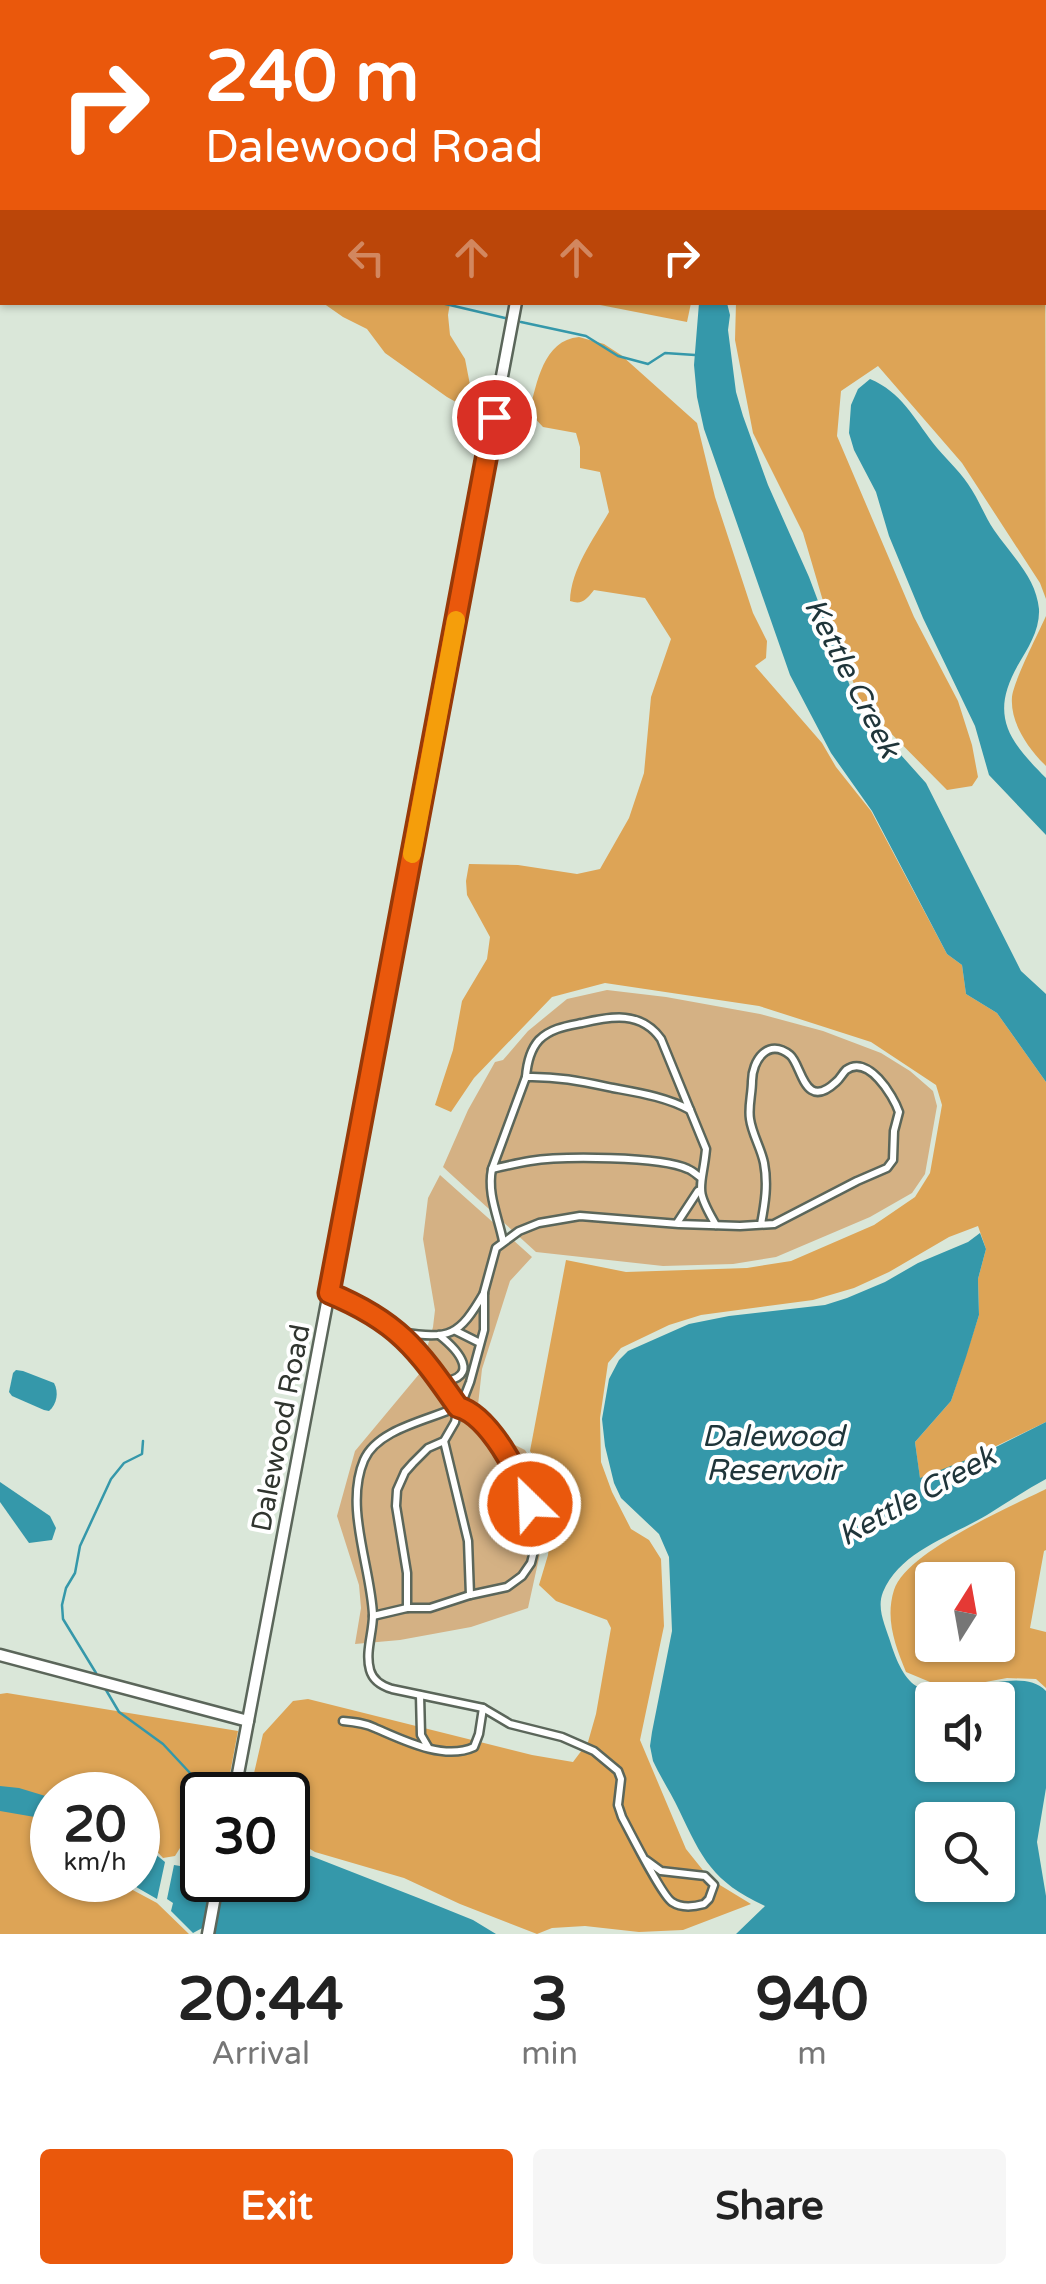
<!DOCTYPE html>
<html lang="en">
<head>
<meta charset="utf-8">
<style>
	:root { --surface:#fff; --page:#f6f6f6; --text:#222; --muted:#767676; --accent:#ea580c }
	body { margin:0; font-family:"Varela Round",sans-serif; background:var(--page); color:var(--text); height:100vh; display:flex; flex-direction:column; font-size:38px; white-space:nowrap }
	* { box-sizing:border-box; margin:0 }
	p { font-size:32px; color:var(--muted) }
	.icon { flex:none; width:55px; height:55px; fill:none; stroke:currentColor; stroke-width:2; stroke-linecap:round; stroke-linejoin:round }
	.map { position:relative; height:1934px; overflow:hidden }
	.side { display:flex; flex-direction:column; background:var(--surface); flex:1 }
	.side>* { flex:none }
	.banner { position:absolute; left:0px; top:0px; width:1048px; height:305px; box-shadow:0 2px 8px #0004; background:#ea580c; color:#fff; overflow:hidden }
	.needle { width:65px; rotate:11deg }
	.tools { position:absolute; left:915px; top:1562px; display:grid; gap:20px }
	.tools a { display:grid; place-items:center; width:100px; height:100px; border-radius:10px; background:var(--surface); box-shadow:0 2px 8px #0004; font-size:50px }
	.speed { position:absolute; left:30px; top:1772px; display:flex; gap:20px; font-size:50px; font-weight:700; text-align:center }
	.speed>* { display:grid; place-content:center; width:130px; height:130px; border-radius:50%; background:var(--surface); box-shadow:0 2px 8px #0004; line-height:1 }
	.speed small { font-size:25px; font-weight:400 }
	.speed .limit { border:5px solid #111; border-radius:15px; background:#fff; color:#111 }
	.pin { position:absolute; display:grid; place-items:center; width:85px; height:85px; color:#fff; margin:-42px; border:5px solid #fff; border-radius:50%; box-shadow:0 2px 10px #0007 }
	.me { position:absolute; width:110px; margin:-55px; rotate:336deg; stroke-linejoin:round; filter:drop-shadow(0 0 8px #0008) }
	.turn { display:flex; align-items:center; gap:35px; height:210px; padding:0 40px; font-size:45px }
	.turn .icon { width:130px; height:130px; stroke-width:2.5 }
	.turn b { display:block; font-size:70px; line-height:85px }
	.lanes { display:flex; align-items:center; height:95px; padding:0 40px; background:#0003; justify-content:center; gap:50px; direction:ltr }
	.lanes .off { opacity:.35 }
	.eta { display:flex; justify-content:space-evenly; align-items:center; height:170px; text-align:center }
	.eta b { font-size:60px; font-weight:700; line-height:70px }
	.action { display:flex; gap:20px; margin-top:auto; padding:20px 40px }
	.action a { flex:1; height:115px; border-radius:10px; background:var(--accent); color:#fff; font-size:40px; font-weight:700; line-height:115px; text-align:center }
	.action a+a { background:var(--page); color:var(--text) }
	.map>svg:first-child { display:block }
	.green { fill:#d4b184 }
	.forest { fill:#dda456; fill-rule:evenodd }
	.water { fill:#3598aa; fill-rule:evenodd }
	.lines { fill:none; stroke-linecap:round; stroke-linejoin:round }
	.stream { stroke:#3598aa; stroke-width:2.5 }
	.street-casing { stroke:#5b665a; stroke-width:11 }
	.secondary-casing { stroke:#5b665a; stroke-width:15 }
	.street { stroke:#fff; stroke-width:6 }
	.secondary { stroke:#fff; stroke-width:10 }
	.route-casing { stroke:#983908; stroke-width:25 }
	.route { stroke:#ea580c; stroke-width:18 }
	.slow { stroke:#f59e0b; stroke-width:18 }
	.labels { text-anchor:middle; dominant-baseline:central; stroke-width:8; stroke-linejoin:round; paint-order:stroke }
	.street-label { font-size:28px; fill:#30352f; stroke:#fff }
	.water-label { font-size:30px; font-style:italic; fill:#1f353a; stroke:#fff }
</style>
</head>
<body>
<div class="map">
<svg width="1046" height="1934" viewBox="0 0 1046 1934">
	<rect width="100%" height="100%" fill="#dae7d9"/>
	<g class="green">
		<path d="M607,990L666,997L760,1014L823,1031L881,1053L910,1071L933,1091L937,1106L925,1174L912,1193L870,1217L776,1257L733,1264L663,1266L536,1252L443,1167L468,1110L495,1062L503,1060L528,1031L567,999Z"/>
		<path d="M440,1175L532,1257L510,1281L482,1369L478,1405L489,1425L505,1440L525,1450L538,1473L546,1526L528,1608L471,1627L400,1640L355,1644L361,1608L359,1585L337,1516L355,1451L420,1373L433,1327L435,1310L423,1239L428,1198Z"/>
	</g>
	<g class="forest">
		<path d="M1045,177L1046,599L1040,583L962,463L878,366L841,391L837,436L914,617L958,701L972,745L978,777L972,786L947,790L861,703L823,601L803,533L753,433L735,340L736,303L1045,302Z"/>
		<path d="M323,303H450L448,315L450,335L465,359L471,390L470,410L447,397L385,353L367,329L343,317Z"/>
		<path d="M590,303V302L691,303L687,322Z"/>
		<path d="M579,337L604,344L621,355L697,423L715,497L753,613L767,641L766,658L755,666L822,743L836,767L871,811L947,954L962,965L966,994L997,1013L1046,1082V1422L963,1462L920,1479L915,1442L951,1401L979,1315L978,1279L986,1249L978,1226L949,1237L889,1272L854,1288L813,1300L701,1315L669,1325L621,1348L608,1363L600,1418L601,1462L612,1492L631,1529L649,1540L661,1559L664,1626L640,1740L686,1849L710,1879L751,1904L683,1930L639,1932L585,1926L552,1928L537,1934L460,1904L404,1878L315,1852L288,1836V1795H249L263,1734L293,1701L308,1699L532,1755L573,1762L588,1742L596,1714L611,1628L607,1620L556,1601L539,1585L548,1555L551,1530L545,1472L530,1451L566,1260L626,1272L747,1268L791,1261L874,1225L915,1197L930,1173L942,1105L936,1085L871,1042L759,1006L605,983L552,997L474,1078L451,1112L435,1105L453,1050L462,1001L487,959L490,937L467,895L466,881L469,864L518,865L577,874L600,869L629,818L644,773L651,697L671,639L645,598L594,590C586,600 582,605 570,601C571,569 593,540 609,512L600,472L580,468V447L576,433L543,427L529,412C537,383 543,340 579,337Z"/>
		<path d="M1046,616V766C1028,748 1010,723 1012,697C1014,680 1038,634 1046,616Z"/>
		<path d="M1046,1489V1550L1044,1551L1030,1628L1046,1632V1688L1036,1679L1007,1678L964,1686L930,1682L906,1672C895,1645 885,1619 894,1590C906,1552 1010,1507 1046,1489ZM932,1580H998V1645H932Z"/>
		<path d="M7,1693L238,1731L226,1795H202V1828L190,1832L175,1856L163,1858L149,1843L138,1839V1795H52V1880H122L129,1888L157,1903L189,1934H0V1694Z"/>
	</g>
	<g class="water">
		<path d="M699,303H727L730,315L728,330L736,392L743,416L768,485L809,577L862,718L892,745L926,783L1021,971L1046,994V1082L997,1013L966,994L962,965L947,954L872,811L831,753L790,675L704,429L697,397L694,365Z"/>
		<path d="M870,379C901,392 914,418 933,443C944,457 958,469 968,484C978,498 984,515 994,530C1011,555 1036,577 1039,609C1040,630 1028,648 1018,665C989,716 1009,741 1046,778V835L989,775L975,726L923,618L889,536L876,492L854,450L849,433L851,405L858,389Z"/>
		<path d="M980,1233L986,1249L978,1279L979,1315L966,1357L951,1401L915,1442L920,1478L984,1453L1046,1422V1479C1026,1490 1006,1503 987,1515C952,1536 900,1551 883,1592C876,1609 886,1627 891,1644C896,1659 904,1681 920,1688C952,1702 1019,1663 1046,1691V1788L1037,1842L1046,1896V1934H736L765,1906C713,1882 702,1859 679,1810C671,1793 661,1778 653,1761L650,1746L652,1732L672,1631L669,1557L659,1534L621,1498L614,1483L605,1446L602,1419L609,1379L619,1360L628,1351L689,1324L729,1316L825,1305L847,1298L885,1282L918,1263L968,1242ZM932,1700H998V1765H932ZM932,1820H998V1885H932Z"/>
		<path d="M16,1370L23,1371L54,1383C59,1392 57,1404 49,1411L44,1410L12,1396L9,1392L13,1373Z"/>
		<path d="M0,1482L50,1516L56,1528L52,1540L29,1543L0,1502Z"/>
		<path d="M0,1786L19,1788L52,1798V1820L0,1811Z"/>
		<path d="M138,1840L165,1862L157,1899L124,1880H138Z"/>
		<path d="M288,1842L306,1854L421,1899L473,1920L496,1934H215L206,1926L193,1933L171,1911L173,1903L167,1899L174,1865L180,1866C185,1852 186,1846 202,1846V1880H215V1888L223,1893L234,1880H288Z"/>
	</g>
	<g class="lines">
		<g class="stream">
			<path d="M225,2L226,0"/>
			<path d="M0,218L2,217"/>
			<path d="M437,302L505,318"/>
			<path d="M521,322L586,336L618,356L648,364L665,353L695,355"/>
			<path d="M96,1673L63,1619L62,1605L66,1588L75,1573L80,1546L111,1479L124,1463L142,1454L143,1441"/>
			<path d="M106,1690L119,1712L163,1744L190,1773L202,1800"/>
		</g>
		<g class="street-casing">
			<g id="street">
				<path d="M526,1077C557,1076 584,1082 613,1088C640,1093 666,1097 690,1110"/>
				<path d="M492,1169C487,1194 498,1216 503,1241"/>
				<path d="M701,1178C697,1175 693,1171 688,1169C661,1156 561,1156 530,1161C518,1163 505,1166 492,1169L526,1077C527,1064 530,1050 539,1040C551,1028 567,1026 582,1023C612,1016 641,1011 661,1039L706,1149C702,1190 693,1186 716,1225"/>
				<path d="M677,1223L698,1191"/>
				<path d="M329,1293C378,1313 410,1338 441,1382C482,1377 458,1350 439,1335"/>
				<path d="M456,1331L480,1343"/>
				<path d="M401,1332C450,1340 459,1336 484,1293"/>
				<path d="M457,1407C429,1420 377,1429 364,1460C344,1507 371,1567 373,1615C373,1633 365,1652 370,1670C373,1681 382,1686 392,1689L483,1708L510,1724L562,1737L594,1751L618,1771L621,1779L618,1805L622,1817C630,1832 662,1896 672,1902C681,1908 693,1907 704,1904L709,1899L714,1885L705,1876L661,1871L646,1860"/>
				<path d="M444,1441L468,1541L470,1595"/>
				<path d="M407,1608V1573L396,1506L397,1490L405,1472L413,1463L428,1448L444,1441L455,1422L458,1407L463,1400L470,1382L484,1330V1292L496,1248L519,1231L539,1223L580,1216L679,1224L740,1226L774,1224L857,1181L887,1168L893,1160L894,1131L899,1112C893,1095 868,1054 846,1070C842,1074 840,1079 836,1082C804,1112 802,1065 790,1055C768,1037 752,1061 752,1081C752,1094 748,1107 750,1119C752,1134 761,1148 764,1163C768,1184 765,1203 761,1224"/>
				<path d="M373,1616L407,1608H430L470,1595L507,1587L522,1576L531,1563L536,1543L537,1528L522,1480L507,1454L487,1430L468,1410L458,1407L441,1382"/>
				<path d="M420,1695L421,1735L428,1747"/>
				<path d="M343,1721C354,1722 365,1723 375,1728C403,1740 444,1761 474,1747L479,1734L483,1708"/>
			</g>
		</g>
		<g class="secondary-casing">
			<g id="secondary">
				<path d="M570,2L571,0"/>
				<path d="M0,1655L248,1721"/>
				<path d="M234,1795L516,302"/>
				<path d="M208,1934L218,1880"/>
			</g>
		</g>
		<use href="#street" class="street"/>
		<use href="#secondary" class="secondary"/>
	</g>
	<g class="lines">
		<g class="route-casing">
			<path id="route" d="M494,417L329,1293C397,1321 417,1348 458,1407C489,1415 520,1475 530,1504"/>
		</g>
		<use href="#route" class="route"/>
		<path class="slow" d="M412,854L456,620"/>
	</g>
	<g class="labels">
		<g class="street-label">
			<text transform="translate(281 1428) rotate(-79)">Dalewood Road</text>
		</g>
		<g class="water-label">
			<text transform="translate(852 678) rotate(63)">Kettle Creek</text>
			<text x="773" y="1436">Dalewood<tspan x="773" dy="34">Reservoir</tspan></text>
			<text transform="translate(917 1496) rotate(-29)">Kettle Creek</text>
		</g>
	</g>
</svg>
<div class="tools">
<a><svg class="needle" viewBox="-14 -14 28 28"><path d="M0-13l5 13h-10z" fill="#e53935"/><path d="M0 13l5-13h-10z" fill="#767676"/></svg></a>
<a><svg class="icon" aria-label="sound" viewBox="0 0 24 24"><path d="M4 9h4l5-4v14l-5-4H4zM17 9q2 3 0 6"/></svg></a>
<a><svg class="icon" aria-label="search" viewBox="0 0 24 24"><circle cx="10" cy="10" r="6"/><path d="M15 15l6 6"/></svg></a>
</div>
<div class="speed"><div>20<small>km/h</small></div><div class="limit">30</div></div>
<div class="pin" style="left:494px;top:417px;background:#d93025"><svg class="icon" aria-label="arrive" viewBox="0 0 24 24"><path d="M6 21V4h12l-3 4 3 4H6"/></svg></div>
<svg class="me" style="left:530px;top:1504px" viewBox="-20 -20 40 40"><circle r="17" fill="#ea580c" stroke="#fff" stroke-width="3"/><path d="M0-11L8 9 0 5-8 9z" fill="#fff"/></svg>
<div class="banner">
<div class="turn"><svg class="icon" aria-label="right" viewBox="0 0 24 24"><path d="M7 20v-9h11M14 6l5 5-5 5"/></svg><div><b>240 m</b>Dalewood Road</div></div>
<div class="lanes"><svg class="icon off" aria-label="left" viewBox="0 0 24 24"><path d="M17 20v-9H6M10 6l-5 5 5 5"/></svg><svg class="icon off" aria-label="ahead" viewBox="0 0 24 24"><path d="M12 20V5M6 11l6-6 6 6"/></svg><svg class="icon off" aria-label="ahead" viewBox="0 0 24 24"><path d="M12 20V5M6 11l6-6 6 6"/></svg><svg class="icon" aria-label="right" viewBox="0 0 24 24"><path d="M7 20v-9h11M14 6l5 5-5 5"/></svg></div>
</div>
</div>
<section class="side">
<div class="eta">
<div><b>20:44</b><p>Arrival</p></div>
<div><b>3</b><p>min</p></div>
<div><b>940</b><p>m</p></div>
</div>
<div class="action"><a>Exit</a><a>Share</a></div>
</section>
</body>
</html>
